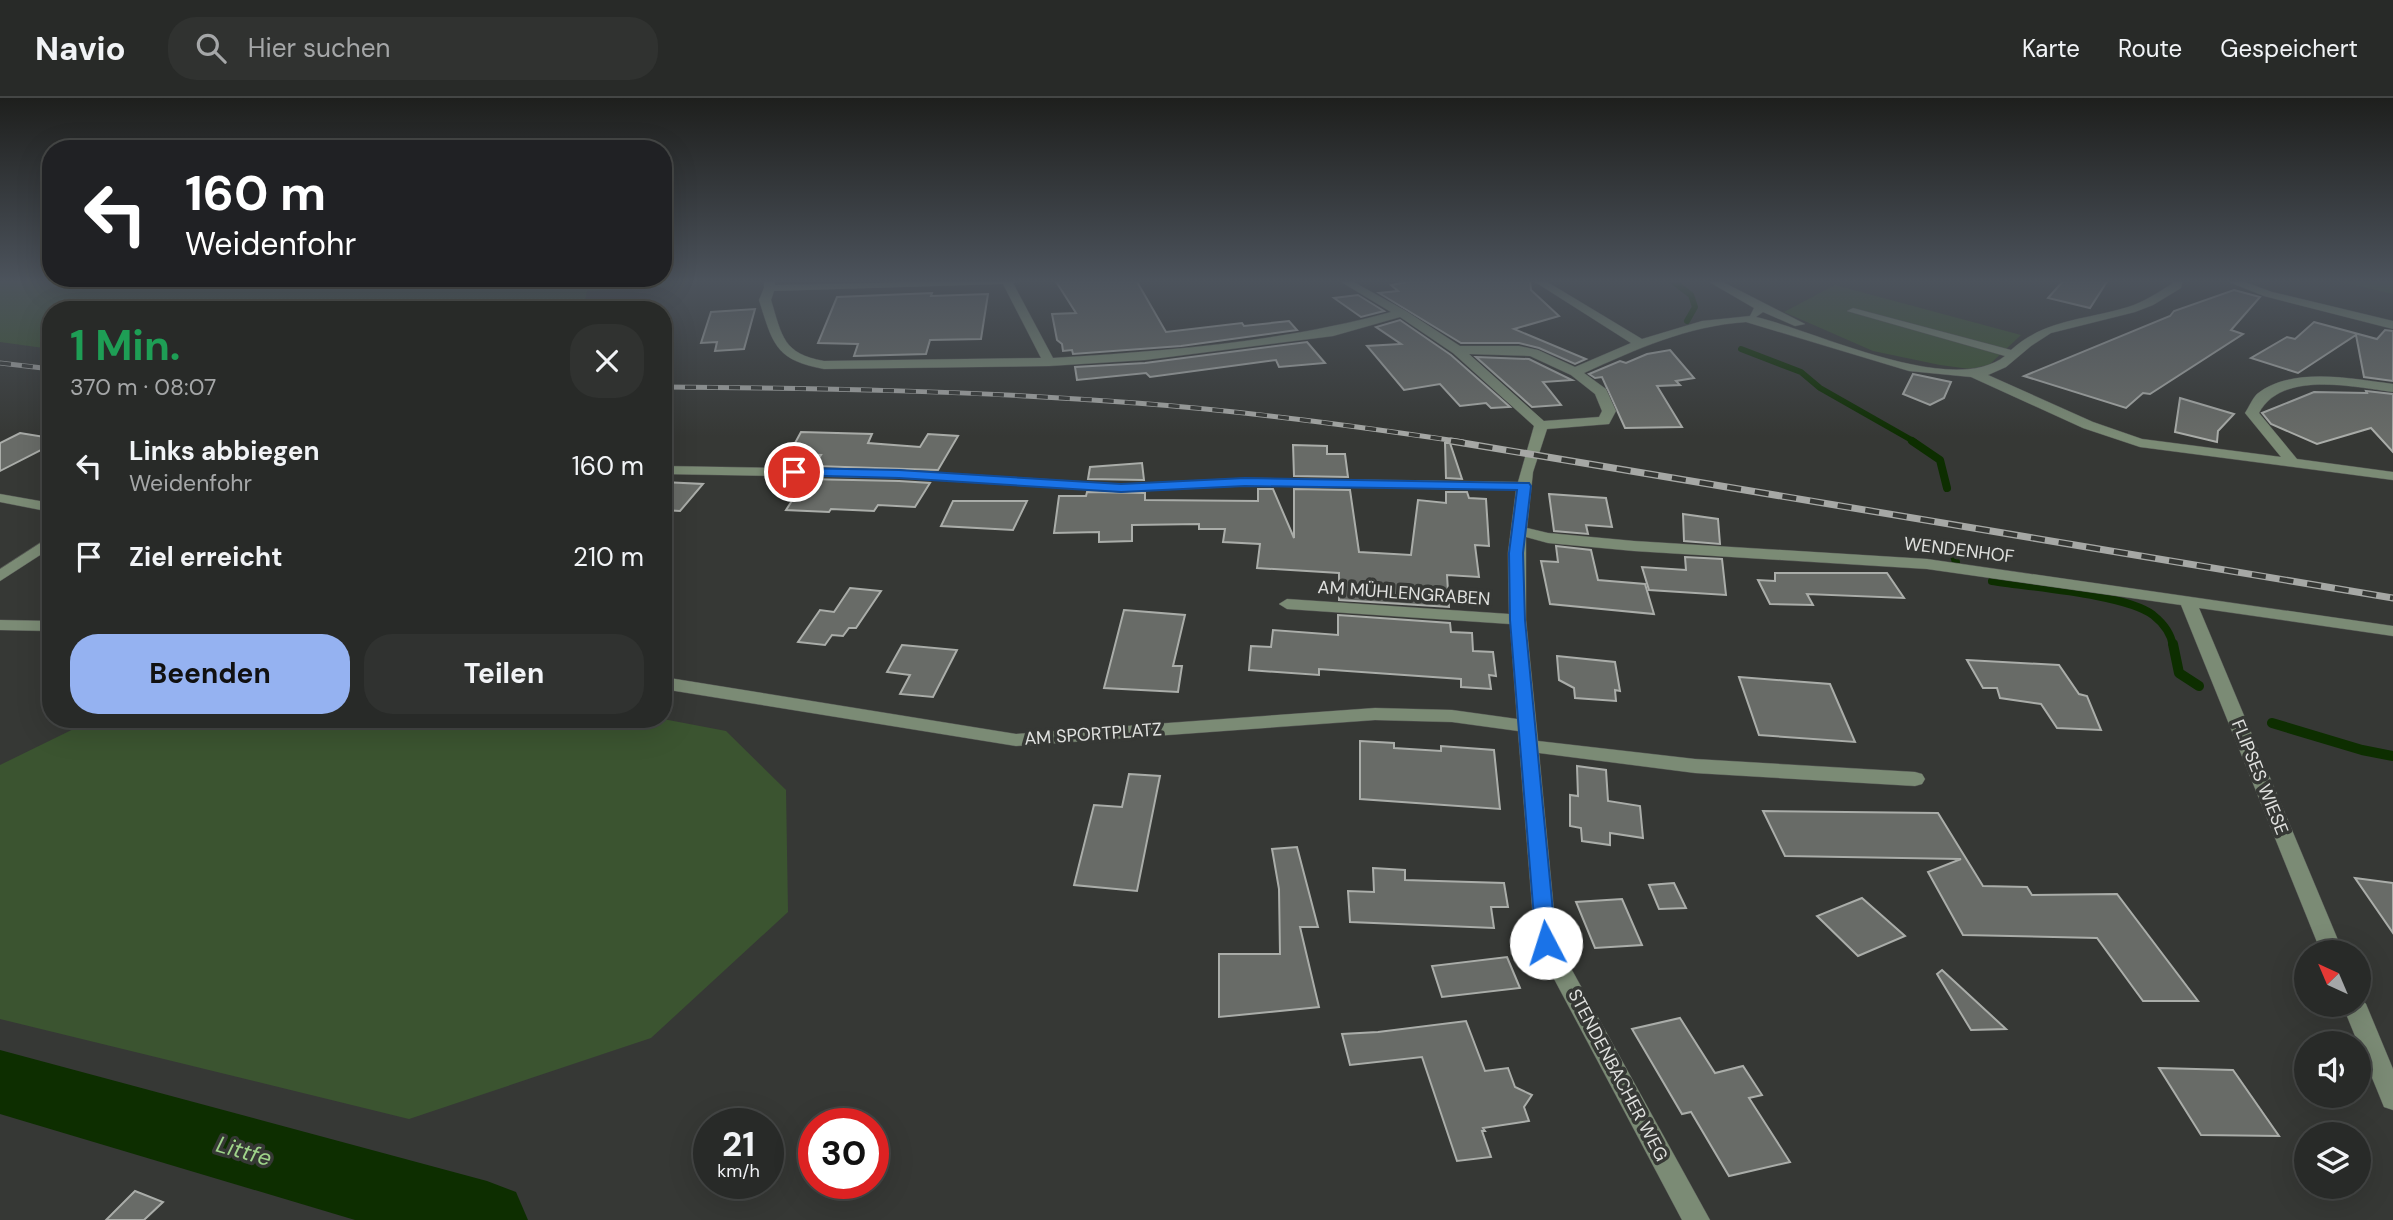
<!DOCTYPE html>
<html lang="de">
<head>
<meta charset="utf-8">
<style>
	:root { --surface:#282a28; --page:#303230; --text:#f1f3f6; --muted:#a5a7a8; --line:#444645; --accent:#95b2f1 }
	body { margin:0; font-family:"DM Sans",sans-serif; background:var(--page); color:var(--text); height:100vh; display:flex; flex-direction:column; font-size:26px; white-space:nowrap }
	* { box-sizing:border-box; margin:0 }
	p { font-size:23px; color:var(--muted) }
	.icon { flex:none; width:38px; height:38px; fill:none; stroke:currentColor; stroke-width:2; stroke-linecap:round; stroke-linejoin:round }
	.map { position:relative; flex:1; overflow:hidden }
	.side { position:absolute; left:42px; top:203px; width:630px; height:427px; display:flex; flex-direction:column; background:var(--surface); border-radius:28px; box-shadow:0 7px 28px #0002,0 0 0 2px var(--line) }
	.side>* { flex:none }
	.top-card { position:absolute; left:42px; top:42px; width:630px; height:147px; border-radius:28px; box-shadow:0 7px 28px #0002,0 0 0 2px var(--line); background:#202124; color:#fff; overflow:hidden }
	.needle { width:46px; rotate:316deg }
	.tools { position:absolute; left:2294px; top:842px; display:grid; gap:14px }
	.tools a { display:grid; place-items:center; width:77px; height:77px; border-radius:50%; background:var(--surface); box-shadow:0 7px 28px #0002,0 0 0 2px var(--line); font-size:35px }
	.speed { position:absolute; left:693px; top:1010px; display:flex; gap:14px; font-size:35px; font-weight:700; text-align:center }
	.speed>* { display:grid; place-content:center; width:91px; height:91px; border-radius:50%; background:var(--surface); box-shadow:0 7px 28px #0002,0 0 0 2px var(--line); line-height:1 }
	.speed small { font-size:18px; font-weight:400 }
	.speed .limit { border:10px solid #d22; background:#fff; color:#111 }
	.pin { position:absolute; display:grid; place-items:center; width:60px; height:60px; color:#fff; margin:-30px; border:4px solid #fff; border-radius:50%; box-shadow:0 2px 7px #0007 }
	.me { position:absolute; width:77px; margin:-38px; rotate:355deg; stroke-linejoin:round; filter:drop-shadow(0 0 5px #0008) }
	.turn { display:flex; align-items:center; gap:24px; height:147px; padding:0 28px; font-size:32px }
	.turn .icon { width:91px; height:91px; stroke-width:2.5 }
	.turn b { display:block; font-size:49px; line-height:60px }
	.round { display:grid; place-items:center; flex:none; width:74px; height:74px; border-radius:28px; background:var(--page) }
	.head { display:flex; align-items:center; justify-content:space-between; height:119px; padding:0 28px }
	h1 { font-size:42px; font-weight:700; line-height:52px; color:#1e9e55 }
	.cta { display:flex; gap:14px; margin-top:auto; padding:14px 28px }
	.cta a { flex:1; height:80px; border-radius:28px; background:var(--accent); color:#111; font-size:28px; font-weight:700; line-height:80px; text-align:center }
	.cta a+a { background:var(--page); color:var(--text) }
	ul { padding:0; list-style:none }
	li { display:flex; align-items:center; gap:21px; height:91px; padding:0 28px }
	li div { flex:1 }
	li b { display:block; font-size:26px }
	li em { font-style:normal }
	header { display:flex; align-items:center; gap:42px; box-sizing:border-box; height:98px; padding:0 35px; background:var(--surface); border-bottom:2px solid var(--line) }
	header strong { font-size:33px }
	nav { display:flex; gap:38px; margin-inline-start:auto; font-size:24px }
	.search { width:490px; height:63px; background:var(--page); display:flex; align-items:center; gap:18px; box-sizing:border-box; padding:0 24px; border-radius:28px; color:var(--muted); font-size:26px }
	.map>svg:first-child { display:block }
	.green { fill:#3b5430 }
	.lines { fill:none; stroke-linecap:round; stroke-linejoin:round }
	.stream-far2 { stroke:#0d2e00; stroke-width:6 }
	.stream-far1 { stroke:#0d2e00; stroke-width:8 }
	.stream { stroke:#0d2e00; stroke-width:10 }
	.river { fill:#0d2e00; fill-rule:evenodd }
	.building { fill:#686b67; stroke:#aaada9; stroke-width:2 }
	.minor-casing { stroke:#555654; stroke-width:1 }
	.minor { fill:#7b8b75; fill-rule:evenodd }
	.rail-far1-casing { stroke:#a6a8a5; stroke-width:5 }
	.rail-casing { stroke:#a6a8a5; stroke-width:7 }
	.rail-far1 { stroke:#363835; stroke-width:3.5; stroke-dasharray:11; stroke-linecap:butt }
	.rail { stroke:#363835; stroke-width:4.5; stroke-dasharray:14; stroke-linecap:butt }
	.route { fill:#1a73e8; stroke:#114b97; stroke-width:2 }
	.labels { text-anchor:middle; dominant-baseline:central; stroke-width:7; stroke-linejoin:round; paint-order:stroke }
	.street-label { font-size:18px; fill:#e0e1df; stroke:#363835 }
	.near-water-label { font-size:23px; font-style:italic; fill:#9fd48a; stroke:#363835 }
</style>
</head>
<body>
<header>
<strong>Navio</strong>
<div class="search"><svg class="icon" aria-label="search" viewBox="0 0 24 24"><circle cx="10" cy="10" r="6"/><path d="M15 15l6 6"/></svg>Hier suchen</div>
<nav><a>Karte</a><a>Route</a><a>Gespeichert</a></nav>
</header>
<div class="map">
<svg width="2393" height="1122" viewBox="0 0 2393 1122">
	<rect width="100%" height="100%" fill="#363835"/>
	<g class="green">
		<path d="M0,182H675L673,188L587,193L583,212H51V251L0,244Z"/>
		<path d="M2333,182H2393V196Z"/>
		<path d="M1835,187L2021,237L1989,267L1970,271L1940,267L1873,253L1784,214Z"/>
		<path d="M94,621H663L726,633L786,692L788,814L651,940L409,1021L0,921V667Z"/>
	</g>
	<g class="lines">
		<g class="stream-far2">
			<path d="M1671,182L1691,197L1695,209L1687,223"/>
			<path d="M1741,251L1801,274L1820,290L1915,344"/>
		</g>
		<g class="stream-far1">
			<path d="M1912,343L1940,362L1947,390"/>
			<path d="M1953,455L1956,464"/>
			<path d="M1992,483C2029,489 2125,496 2153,517C2163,525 2171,535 2173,548"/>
		</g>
		<g class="stream">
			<path d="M2173,546L2179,575L2199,588"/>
			<path d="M2272,625L2362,652L2393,658"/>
		</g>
		<path class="river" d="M0,952L487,1083L516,1094L528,1122H355L0,1016Z"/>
	</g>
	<g class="building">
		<path d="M1055,182H1136L1166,234L1242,225L1244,228L1289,223L1297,232L1181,248L1073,256L1072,252L1063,253L1062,246L1057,242L1052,216L1076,215Z"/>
		<path d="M1417,182H1530L1531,192L1559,218L1514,231L1586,261L1575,266L1539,250L1519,245H1461L1379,195L1398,193L1391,187Z"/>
		<path d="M2064,182H2108L2090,210L2048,200Z"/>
		<path d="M2234,192L2260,199L2231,232L2243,236L2150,296L2143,295L2126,310L2024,278L2170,218L2174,213Z"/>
		<path d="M932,195L931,198L988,196L981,241L930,242L926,256L854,258L858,246L818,245L837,199Z"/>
		<path d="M1358,197L1384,213L1361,219L1334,200Z"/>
		<path d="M755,211L744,251L715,253L717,244L701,245L711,214Z"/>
		<path d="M1400,222L1451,257L1510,309L1491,310L1486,305L1460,308L1440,286L1404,292L1367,248L1401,246L1376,229Z"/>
		<path d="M2314,224L2377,241L2385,232L2393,233V283L2364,279L2356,237L2298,275L2251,260L2287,239L2295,241Z"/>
		<path d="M1307,244L1325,265L1279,269L1276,262L1150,279L1146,275L1077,282L1075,269L1145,265Z"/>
		<path d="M1670,252L1694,280L1676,283L1680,287L1657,288L1682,329L1625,330L1602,279L1595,280L1589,276L1620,263L1626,265L1647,256Z"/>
		<path d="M1476,259L1529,261L1572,282L1543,284L1561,307L1532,309Z"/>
		<path d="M1913,276L1951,284L1944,300L1930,307L1903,296Z"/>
		<path d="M2366,293L2393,296V354L2371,330L2317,346L2271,326L2262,315L2314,294L2367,295Z"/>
		<path d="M2180,300L2234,316L2218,333L2217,344L2175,334Z"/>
		<path d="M801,334L872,336L868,345L920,349L928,336L958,338L938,372L814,368L821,357L789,356Z"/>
		<path d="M20,335L51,340V347L0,373V345Z"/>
		<path d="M1445,345H1450L1462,381L1446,380Z"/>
		<path d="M1293,347L1327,348V356H1345L1348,379L1294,378Z"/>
		<path d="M1142,365L1144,382L1088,381L1090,369Z"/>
		<path d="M806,381L899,383L930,385L915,409L878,407L874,413L831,411L829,414L786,412Z"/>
		<path d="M663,384L703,386L680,413L663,412Z"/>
		<path d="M1258,391H1273L1294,440V391L1350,392L1359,454L1411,457L1418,402L1446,405V394H1467L1469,400L1486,401L1489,448L1475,447L1479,479L1447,477L1449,509L1339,502V475L1257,470L1260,446L1223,444L1225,431H1199V426L1132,427V443L1099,444V434L1054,435L1059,398H1086L1087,394L1145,395V402L1258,403Z"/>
		<path d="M1549,396L1606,400L1612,429L1586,427L1588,436L1554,433Z"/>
		<path d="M953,403H1027L1013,432L941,428Z"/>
		<path d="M1683,416L1718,421L1720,446L1684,443Z"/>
		<path d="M1556,448L1591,452L1598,482L1645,486L1654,516L1550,506L1541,463L1558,464Z"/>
		<path d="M1685,459L1722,461L1726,497L1649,492L1642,469L1686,472Z"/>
		<path d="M1775,475H1887L1904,500L1807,496L1813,507L1770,506L1758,482L1775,483Z"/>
		<path d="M850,490L881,493L856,530H849L843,538L832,537L825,547L798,544L820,512L834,514Z"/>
		<path d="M1124,512L1185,517L1173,568H1182L1178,594L1104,590Z"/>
		<path d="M1338,517L1450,525L1451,534L1472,535L1473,553L1493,554L1496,578L1489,577L1491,591L1461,589V581L1319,571V577L1249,572L1251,548L1271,549L1273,532L1338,537Z"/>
		<path d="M902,547L957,552L933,599L900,596L910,577L887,574Z"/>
		<path d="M1557,558L1615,564L1620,593L1615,592L1616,603L1575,600L1574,590L1559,582Z"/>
		<path d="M1967,562L2059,567L2079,596L2087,598L2101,632L2057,630L2041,606L2000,600L1997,590H1983Z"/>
		<path d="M1739,579L1830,586L1855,644L1759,637Z"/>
		<path d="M1360,643L1394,645V650L1441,653V648L1494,652L1500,711L1360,701Z"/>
		<path d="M1577,668L1606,672L1608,703L1640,708L1643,740L1610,735V747L1582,743L1581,730L1570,728V697L1578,698Z"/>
		<path d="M1129,676L1160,678L1137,793L1074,787L1094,707L1122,709Z"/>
		<path d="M1763,713L1938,715L1983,788L2027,789L2032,797L2117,796L2198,903H2143L2097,840L1963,837L1928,774L1961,761L1785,758Z"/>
		<path d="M1297,749L1318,829H1300L1319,909L1219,919V856H1280L1279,791L1272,751Z"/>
		<path d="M1373,770L1405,772V782L1504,785L1508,809H1491L1494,830L1350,824L1348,793L1374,794Z"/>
		<path d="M2355,780L2393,785V835Z"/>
		<path d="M1674,785L1686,810L1659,811L1649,787Z"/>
		<path d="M1862,800L1905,838L1858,858L1817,818Z"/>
		<path d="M1622,801L1642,847L1595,850L1576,804Z"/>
		<path d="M1507,859L1520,890L1442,899L1432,868Z"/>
		<path d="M1942,872L2006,931L1971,932L1937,876Z"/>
		<path d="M1680,920L1715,975L1743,968L1762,997L1749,1000L1790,1064L1729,1078L1691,1014L1682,1016L1632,931Z"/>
		<path d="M1466,923L1485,973L1508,970L1515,989L1532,997L1524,1009L1529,1023L1483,1030L1485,1033H1482L1491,1059L1457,1063L1422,959L1350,967L1342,936L1378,934Z"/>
		<path d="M2159,970L2233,972L2279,1038L2201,1037Z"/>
		<path d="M135,1093L163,1104L144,1122H106Z"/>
	</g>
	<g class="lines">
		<g class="minor-casing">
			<g id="minor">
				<path d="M764,182H774L775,187L1025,182L1013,185L1053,260C1166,253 1282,244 1391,214L1338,182H1350L1406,213L1460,248H1519L1538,252L1575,269L1631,245L1532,182H1544L1642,241L1702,223L1750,218L1754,210L1706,182H1719L1805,226L1795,228L1763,214L1756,219C1816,233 1952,300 2005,258L1847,213L1853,210L2011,252C2045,221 2086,222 2128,209C2144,204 2157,195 2172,186L2173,182H2183L2181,190L2153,207L2135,214L2051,235L2031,248L2006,269L1988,277L2093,324L2142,341L2281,359L2245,315C2249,309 2252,301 2257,296C2292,268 2353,281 2393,286V294C2353,289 2282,272 2259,315L2297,361L2393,374V382L2140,349L2083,330L1971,279L1909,273L1746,224C1687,228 1637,251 1584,275L1606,291L1616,313L1609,326L1547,331L1533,374L1527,430L1548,435L1634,443L1927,461L2393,528V538L2199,510L2343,854H2321L2181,507L1927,471L1634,453L1548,445L1526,439V522L1538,643L1695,661L1915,674L1922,676L1925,681L1922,686L1915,688L1695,675L1539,655L1557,845L1710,1122H1682L1535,845L1518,633L1452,624L1375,622L1016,648L663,591V579L1016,636L1375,610L1452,612L1517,621L1510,526L1287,511L1279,506L1287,501L1509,516L1508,455L1516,392L1245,388L1121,394L899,380L663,376V368L899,372L1121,386L1245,380L1518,384L1534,328L1453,255L1400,219L1333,238L1145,262L1049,268L824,271C775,262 773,246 759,202L764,190ZM1003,186L1041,260L824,263C783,256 782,238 771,202L774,193ZM1469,256L1530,258L1571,277L1595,296L1602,313L1599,319L1544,323Z"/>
				<path d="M2224,182H2239L2272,194L2393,223V231L2264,198Z"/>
				<path d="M0,396L51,405V414L0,404Z"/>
				<path d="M51,438V450L0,483V471Z"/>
				<path d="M0,522L51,523V533L0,532Z"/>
				<path d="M2359,898L2366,906L2393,971V1012L2384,1009L2342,906H2359Z"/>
			</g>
		</g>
		<use href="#minor" class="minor"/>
		<g class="rail-far1-casing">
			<g id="rail-far1">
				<path d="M0,265L51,271"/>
				<path d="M663,289C821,290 978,293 1136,305C1245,313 1354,328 1463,344"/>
			</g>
		</g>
		<g class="rail-casing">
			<path id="rail" d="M1451,343L2393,500"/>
		</g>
		<use href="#rail-far1" class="rail-far1"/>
		<use href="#rail" class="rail"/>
	</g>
	<linearGradient id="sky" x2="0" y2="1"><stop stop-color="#1e1f1d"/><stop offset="0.54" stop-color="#4c535c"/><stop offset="1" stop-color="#4c535c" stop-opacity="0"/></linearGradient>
	<rect width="2393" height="339" fill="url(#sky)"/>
	<path class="route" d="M794,370L899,372L1121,386L1245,380L1529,385L1531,388L1523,455L1525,522L1556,845L1553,850L1546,853L1539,850L1536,845L1510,522L1509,455L1517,392L1245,388L1121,394L899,380L790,377V371Z"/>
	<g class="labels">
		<g class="street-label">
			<text transform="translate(1959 452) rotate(7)">WENDENHOF</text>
			<text transform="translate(1404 495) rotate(4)">AM MÜHLENGRABEN</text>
			<text transform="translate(1093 636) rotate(-4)">AM SPORTPLATZ</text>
			<text transform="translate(2260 679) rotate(68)">FLIPSES WIESE</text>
			<text transform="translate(1618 977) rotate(62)">STENDENBACHER WEG</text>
		</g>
		<g class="near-water-label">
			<text transform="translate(244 1053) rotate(16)">Littfe</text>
		</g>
	</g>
</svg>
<div class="tools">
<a><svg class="needle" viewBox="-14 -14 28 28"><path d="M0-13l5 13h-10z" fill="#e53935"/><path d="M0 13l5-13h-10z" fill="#a5a7a8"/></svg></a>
<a><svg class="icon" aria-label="sound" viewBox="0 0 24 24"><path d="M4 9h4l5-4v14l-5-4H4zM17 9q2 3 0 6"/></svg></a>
<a><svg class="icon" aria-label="layers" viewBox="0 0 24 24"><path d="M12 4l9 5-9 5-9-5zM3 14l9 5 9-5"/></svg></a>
</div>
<div class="speed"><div>21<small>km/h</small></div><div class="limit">30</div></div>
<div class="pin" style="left:794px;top:374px;background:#d93025"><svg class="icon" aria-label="arrive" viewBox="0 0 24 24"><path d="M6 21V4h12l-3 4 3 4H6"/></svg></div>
<svg class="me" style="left:1546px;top:845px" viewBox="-20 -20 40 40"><circle r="19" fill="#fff"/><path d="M0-13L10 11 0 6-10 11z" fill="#1a73e8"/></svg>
<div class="top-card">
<div class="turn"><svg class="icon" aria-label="left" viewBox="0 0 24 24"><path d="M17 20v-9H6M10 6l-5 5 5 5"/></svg><div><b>160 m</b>Weidenfohr</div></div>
</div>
<section class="side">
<div class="head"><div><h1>1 Min.</h1><p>370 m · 08:07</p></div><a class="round"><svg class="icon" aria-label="close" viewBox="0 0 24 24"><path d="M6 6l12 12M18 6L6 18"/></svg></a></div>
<ul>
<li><svg class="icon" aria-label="left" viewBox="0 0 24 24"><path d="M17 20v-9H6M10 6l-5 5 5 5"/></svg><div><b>Links abbiegen</b><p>Weidenfohr</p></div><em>160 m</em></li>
<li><svg class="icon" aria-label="arrive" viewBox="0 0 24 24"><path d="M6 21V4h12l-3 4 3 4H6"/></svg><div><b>Ziel erreicht</b></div><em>210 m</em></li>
</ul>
<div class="cta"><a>Beenden</a><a>Teilen</a></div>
</section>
</div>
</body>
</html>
